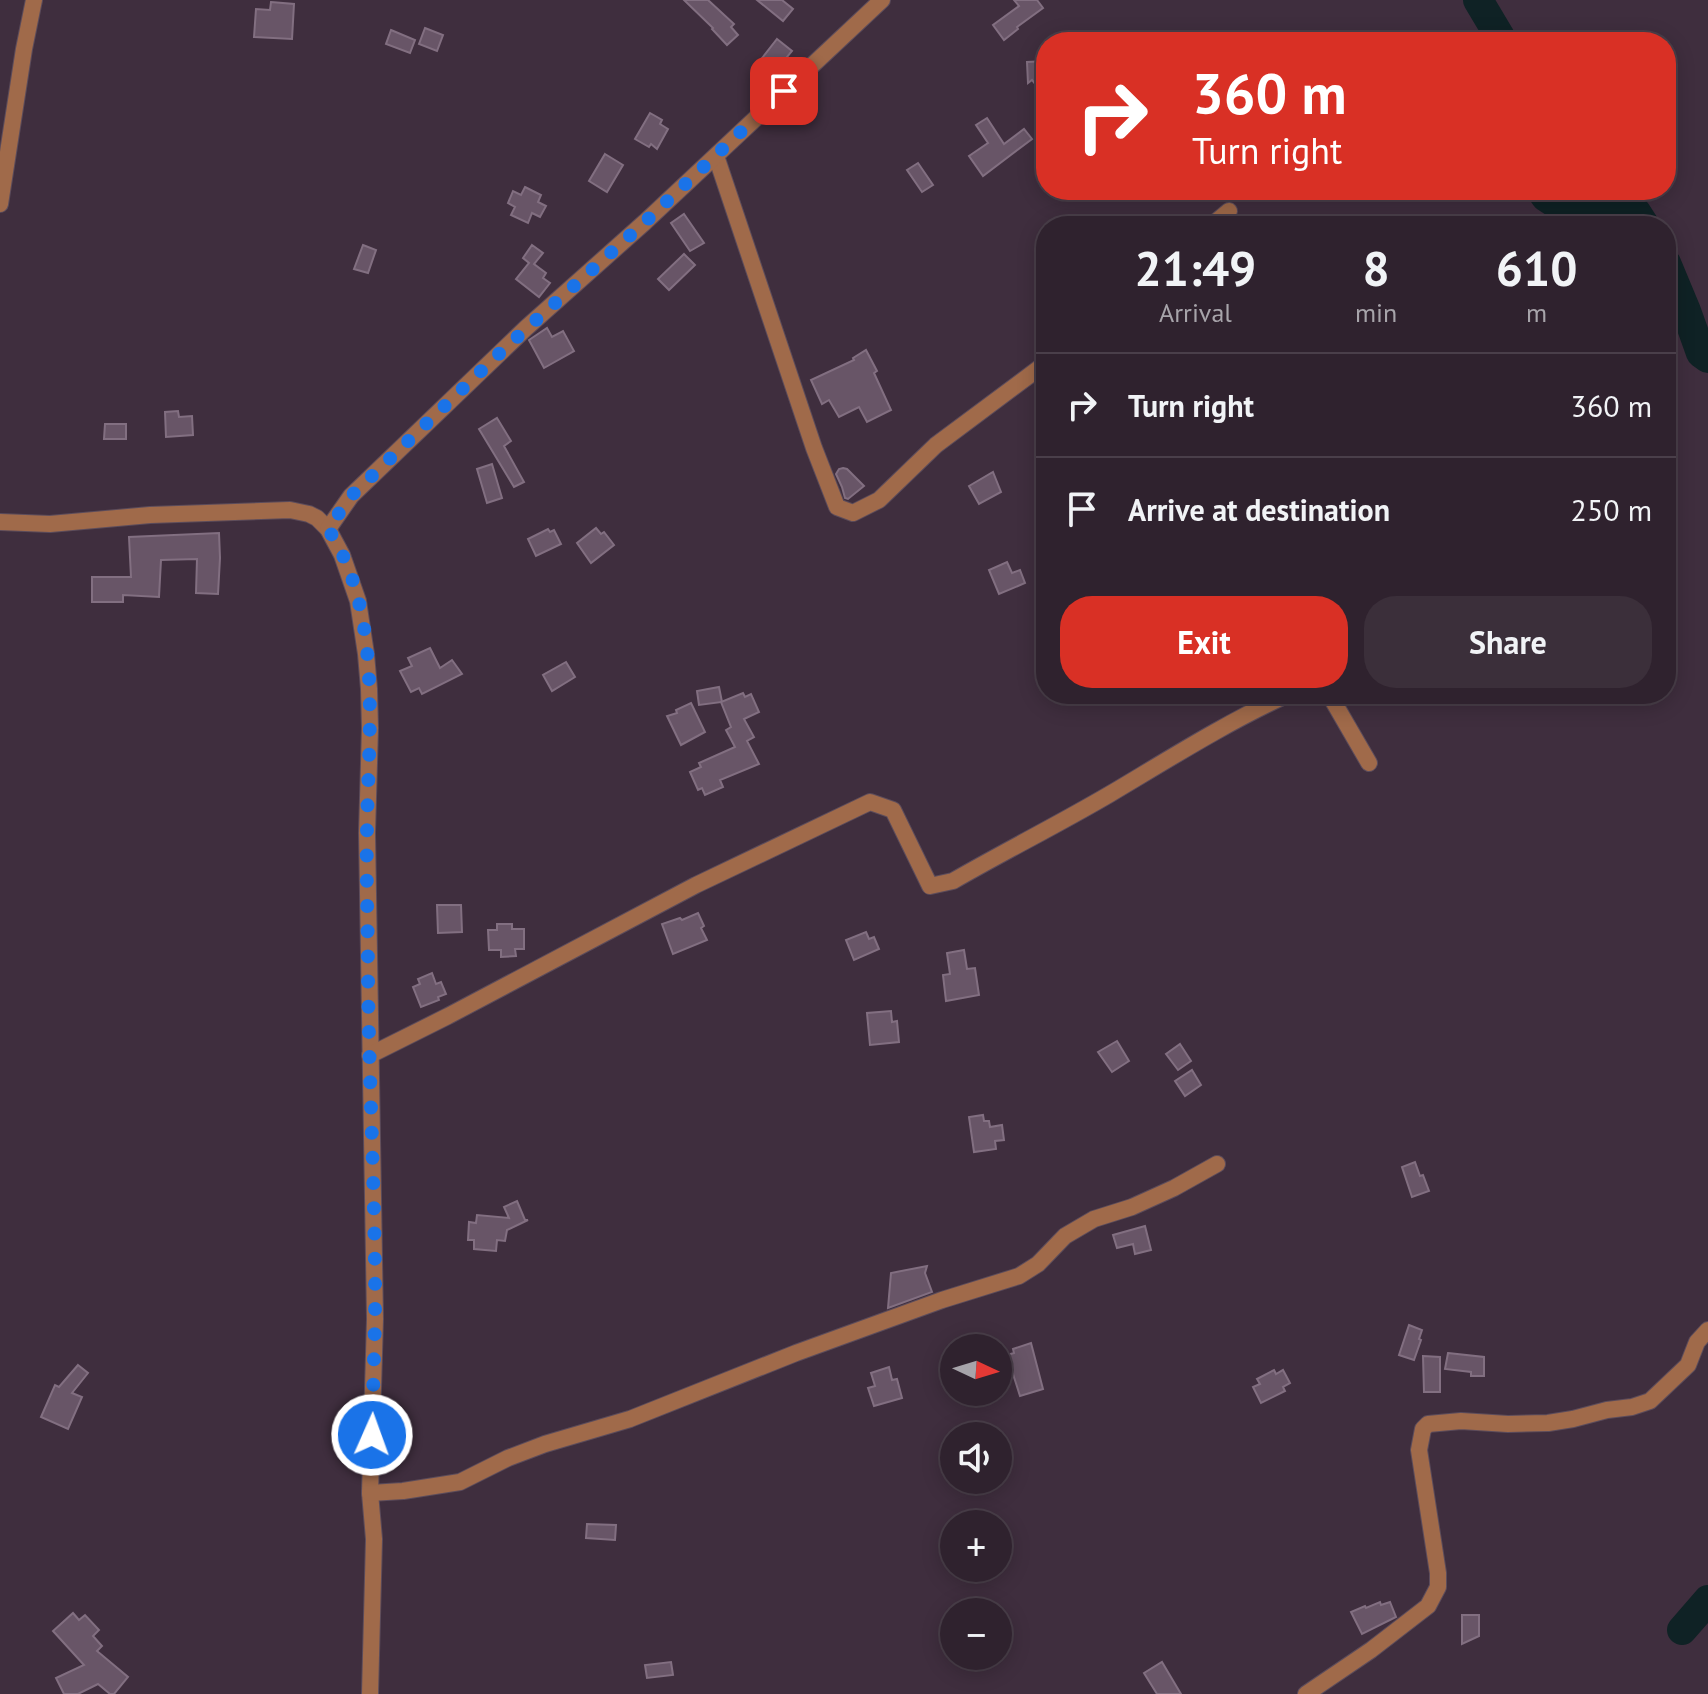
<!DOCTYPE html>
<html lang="en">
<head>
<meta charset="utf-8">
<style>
	:root { --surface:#2f222e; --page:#3b2f3a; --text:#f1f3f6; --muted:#a7a4aa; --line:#4a3f4a; --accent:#d93025 }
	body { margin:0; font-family:"PT Sans",sans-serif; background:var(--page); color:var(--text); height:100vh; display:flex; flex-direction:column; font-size:30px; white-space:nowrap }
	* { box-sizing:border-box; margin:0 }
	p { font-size:26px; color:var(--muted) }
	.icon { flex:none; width:44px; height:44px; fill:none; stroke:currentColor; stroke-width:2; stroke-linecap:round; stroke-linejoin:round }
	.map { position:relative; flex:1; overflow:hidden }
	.side { position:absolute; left:1036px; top:216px; width:640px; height:488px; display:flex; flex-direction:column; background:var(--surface); border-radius:32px; box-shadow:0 4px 20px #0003,0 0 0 2px var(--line) }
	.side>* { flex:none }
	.top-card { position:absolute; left:1036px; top:32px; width:640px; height:168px; border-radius:32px; box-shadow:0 4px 20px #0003,0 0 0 2px var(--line); background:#d93025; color:#fff; overflow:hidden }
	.needle { width:52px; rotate:94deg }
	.controls { position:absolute; left:940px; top:1334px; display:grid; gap:16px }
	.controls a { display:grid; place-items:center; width:72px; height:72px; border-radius:50%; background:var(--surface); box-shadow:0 4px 20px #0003,0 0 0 2px var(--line); font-size:40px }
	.pin { position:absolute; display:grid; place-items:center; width:68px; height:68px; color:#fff; margin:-34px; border-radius:16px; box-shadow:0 4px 12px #0006 }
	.me { position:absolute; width:88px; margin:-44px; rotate:2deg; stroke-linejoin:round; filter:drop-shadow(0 0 6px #0008) }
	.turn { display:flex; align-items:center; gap:28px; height:168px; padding:0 24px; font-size:36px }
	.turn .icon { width:104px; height:104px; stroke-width:2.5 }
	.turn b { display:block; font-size:56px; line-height:68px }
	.eta { display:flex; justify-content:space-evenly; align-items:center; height:136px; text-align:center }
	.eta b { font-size:48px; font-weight:600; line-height:56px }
	.cta { display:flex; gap:16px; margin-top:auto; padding:16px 24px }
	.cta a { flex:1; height:92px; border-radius:32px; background:var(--accent); color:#fff; font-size:32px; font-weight:600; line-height:92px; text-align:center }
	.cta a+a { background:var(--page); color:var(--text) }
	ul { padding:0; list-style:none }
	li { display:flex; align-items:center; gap:24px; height:104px; padding:0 24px; border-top:2px solid var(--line) }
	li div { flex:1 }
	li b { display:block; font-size:30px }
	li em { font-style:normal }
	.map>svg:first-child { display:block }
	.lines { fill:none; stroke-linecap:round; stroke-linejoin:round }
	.river { stroke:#0f2225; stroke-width:30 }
	.building { fill:#685567; stroke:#826f81; stroke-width:2 }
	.minor-casing { stroke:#5c4c5b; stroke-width:18 }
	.minor { stroke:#a06a4a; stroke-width:16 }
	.route { stroke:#1a73e8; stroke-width:14; stroke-dasharray:0 25.2 }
</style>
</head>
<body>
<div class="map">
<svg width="1708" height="1694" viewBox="0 0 1708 1694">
	<rect width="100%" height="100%" fill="#3f2e3e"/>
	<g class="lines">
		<g class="river">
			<path d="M1478,0L1503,42"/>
			<path d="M1541,190L1546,197L1578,218L1606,207L1636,212L1645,226"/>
			<path d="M1666,263L1686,311L1701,353L1708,358"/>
			<path d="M1682,1630L1708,1600"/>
		</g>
	</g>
	<g class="building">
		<path d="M684,0H708L734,24L731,27L738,35L727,45L712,29L713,28Z"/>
		<path d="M757,0H782L793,9L783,21Z"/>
		<path d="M1014,0H1037L1043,8L1017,27L1018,29L1004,40L993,25L1019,6Z"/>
		<path d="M271,2L294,4L292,39L254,37L256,9L270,10Z"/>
		<path d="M425,28L443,35L437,51L419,44Z"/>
		<path d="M391,30L415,40L410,53L386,44Z"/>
		<path d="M777,39L792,51L773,74L759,62Z"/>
		<path d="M1046,61V98L1032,80L1028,83L1027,62Z"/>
		<path d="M650,113L662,120L660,124L668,129L657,149L651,144L649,147L635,139Z"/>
		<path d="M987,118L1004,144L1024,129L1032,139L983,176L969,156L988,143L976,125Z"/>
		<path d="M605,154L623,165L607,192L589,181Z"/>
		<path d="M918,163L933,185L922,192L907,170Z"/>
		<path d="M525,187L541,195L538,202L546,206L540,217L532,213L528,223L511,215L515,207L508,203L513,191L521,195Z"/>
		<path d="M684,214L704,243L690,251L671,223Z"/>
		<path d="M363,245L376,250L368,273L354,269Z"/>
		<path d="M532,245L543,253L534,264L546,273L543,278L550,283L539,297L516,279L529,263L523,258Z"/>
		<path d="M684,254L695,265L669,290L658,279Z"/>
		<path d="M547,328L552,337L563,331L574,351L544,368L529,340Z"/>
		<path d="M866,350L877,371L874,373L891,410L867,422L859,407L839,417L829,400L822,404L811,380L854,360L853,358Z"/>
		<path d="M178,411L179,417L192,416L193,435L166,437L165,412Z"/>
		<path d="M497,418L511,441L504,446L524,482L514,487L479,429Z"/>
		<path d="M105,424H126V439H104Z"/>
		<path d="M492,464L502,498L487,503L477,469Z"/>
		<path d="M843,468L847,469L864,486L848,499L845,498L842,487L836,474L839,469Z"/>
		<path d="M993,472L1001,492L979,504L969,486Z"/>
		<path d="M596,528L601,534L604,532L614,545L591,563L577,543Z"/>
		<path d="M548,529L550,532L554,530L561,544L536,556L528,539Z"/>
		<path d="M219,533L220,558L218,594L196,593L197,559L161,560L159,597L123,595V602H92V577H131L129,537Z"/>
		<path d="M1007,562L1012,573L1020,570L1025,583L999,594L989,570Z"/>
		<path d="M430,648L440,668L452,660L462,674L422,694L419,688L411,692L400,671L412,666L408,658Z"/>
		<path d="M566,662L575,677L552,691L543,675Z"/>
		<path d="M719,687L722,702L699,705L697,691Z"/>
		<path d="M743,693L745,697L751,694L759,712L744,719L754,737L747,741L759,764L720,780L723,787L705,795L702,788L698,790L690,772L701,767L699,763L735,747L726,730L731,727L721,702Z"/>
		<path d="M691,703L705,732L681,745L667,716L677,713L676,710Z"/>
		<path d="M437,905H461L462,932L438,933Z"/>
		<path d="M698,913L704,926L701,928L707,940L673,954L662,924L680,918L682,920Z"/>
		<path d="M497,924H512V929H524V949H515L516,956L501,957V950H489L488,930H497Z"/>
		<path d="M866,932L869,939L874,937L879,949L854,960L846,940Z"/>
		<path d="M964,950L967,969L975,968L979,995L946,1001L943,975L950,974L947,953Z"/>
		<path d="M432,973L436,984L441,982L446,994L438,997L439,1000L421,1007L413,987L420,984L418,979Z"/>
		<path d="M891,1011L892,1022L897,1021L899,1042L870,1045L867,1013Z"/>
		<path d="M1117,1041L1129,1061L1112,1072L1098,1052Z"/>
		<path d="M1180,1044L1191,1061L1178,1070L1166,1054Z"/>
		<path d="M1192,1070L1201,1085L1185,1096L1175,1081Z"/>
		<path d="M983,1115L984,1121H989L990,1127L1002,1125L1004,1140L995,1141L996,1149L974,1152L969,1117Z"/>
		<path d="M1415,1162L1420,1176L1423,1175L1429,1191L1412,1197L1402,1167Z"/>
		<path d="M517,1201L525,1220H528L507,1230L505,1241L497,1240L496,1251L474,1249V1240H468L469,1222L476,1223L477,1215L509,1218L504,1207Z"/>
		<path d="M1145,1226L1151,1250L1135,1254L1133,1244L1117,1248L1113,1235Z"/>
		<path d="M927,1266L925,1273L932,1292L888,1308L891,1273Z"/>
		<path d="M1409,1325L1422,1330L1419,1339L1421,1340L1414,1360L1399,1355Z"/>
		<path d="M1031,1343L1043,1389L1020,1396L1007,1355L1014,1353L1013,1349Z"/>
		<path d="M1448,1353L1484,1357V1376H1471V1372L1445,1369Z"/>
		<path d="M1423,1356L1440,1357V1392H1424Z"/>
		<path d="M78,1365L88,1373L72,1393L82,1397L68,1429L41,1417L55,1385L59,1387Z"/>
		<path d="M889,1367L892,1380L897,1379L902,1398L874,1406L868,1388L875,1386L871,1373Z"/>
		<path d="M1274,1370L1276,1374L1283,1370L1290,1383L1283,1387L1285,1391L1261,1403L1253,1387L1260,1384L1257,1379Z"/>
		<path d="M587,1524L616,1525L615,1540L586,1538Z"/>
		<path d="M1380,1602L1381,1605L1390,1602L1396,1617L1362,1634L1351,1612L1365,1606L1366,1608Z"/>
		<path d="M73,1613L79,1620L85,1615L99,1630L93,1636L102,1646L97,1651L128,1677L114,1694H110L98,1684L78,1694H64L56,1678L84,1665L53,1631Z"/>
		<path d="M1462,1615H1479V1636L1462,1644Z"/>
		<path d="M671,1662L673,1675L647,1678L645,1665Z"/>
		<path d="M1162,1662L1181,1694H1157L1144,1673Z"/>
	</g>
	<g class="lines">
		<g class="minor-casing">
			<g id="minor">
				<path d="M716,156L814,448L837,507L853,513L879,500L936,445L1046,363"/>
				<path d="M0,204L24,49L34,0"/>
				<path d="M1211,226L1229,211"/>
				<path d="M0,522L50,524L150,515L290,510L309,514L317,518L328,529L342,555L358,601L366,654L369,689L370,728L367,833L375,1319L370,1493L374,1539L370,1694"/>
				<path d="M328,529L351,496L526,328L645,222L882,0"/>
				<path d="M1329,694L1369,763"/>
				<path d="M370,1055L448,1016L696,885L870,802L893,810L930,886L953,881C1005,851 1059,824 1110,794C1169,759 1227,722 1289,694"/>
				<path d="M370,1493L403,1491L460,1482L508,1458L545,1444L630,1419L796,1353L942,1300L1019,1276L1038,1264L1065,1236L1094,1219L1132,1207L1174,1188L1217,1164"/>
				<path d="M1306,1694L1371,1650L1428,1606L1438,1587V1573L1419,1450L1423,1429L1428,1424L1461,1421L1508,1424L1548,1423L1573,1419L1607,1410L1632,1407L1650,1401L1688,1365L1697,1342L1708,1330"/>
			</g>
		</g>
		<use href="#minor" class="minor"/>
	</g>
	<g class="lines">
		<path class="route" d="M372,1435C373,1397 374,1358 375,1320C376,1205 369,1090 368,975C368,927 366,878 367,830C368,734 384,613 328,529L351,496L504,349L645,222L784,91"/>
	</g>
</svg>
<div class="controls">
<a><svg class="needle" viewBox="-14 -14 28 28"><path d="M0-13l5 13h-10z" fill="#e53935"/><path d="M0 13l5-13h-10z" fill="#a7a4aa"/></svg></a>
<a><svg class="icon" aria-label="sound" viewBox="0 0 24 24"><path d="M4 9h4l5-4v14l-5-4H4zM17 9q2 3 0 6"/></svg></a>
<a>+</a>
<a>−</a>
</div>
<div class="pin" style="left:784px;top:91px;background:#d93025"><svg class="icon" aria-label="arrive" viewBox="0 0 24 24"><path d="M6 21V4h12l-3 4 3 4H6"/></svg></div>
<svg class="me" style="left:372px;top:1435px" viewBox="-20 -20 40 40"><circle r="17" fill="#1a73e8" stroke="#fff" stroke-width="3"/><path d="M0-11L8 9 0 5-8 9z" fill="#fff"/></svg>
<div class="top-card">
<div class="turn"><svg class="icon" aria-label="right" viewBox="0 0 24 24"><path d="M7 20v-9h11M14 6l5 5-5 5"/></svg><div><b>360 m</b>Turn right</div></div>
</div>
<section class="side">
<div class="eta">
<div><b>21:49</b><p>Arrival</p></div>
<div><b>8</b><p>min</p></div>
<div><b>610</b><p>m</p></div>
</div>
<ul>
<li><svg class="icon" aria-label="right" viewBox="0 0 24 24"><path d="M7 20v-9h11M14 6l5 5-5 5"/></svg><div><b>Turn right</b></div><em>360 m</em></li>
<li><svg class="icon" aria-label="arrive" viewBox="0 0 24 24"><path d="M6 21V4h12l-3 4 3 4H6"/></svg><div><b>Arrive at destination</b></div><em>250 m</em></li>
</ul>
<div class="cta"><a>Exit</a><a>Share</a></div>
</section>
</div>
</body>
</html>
